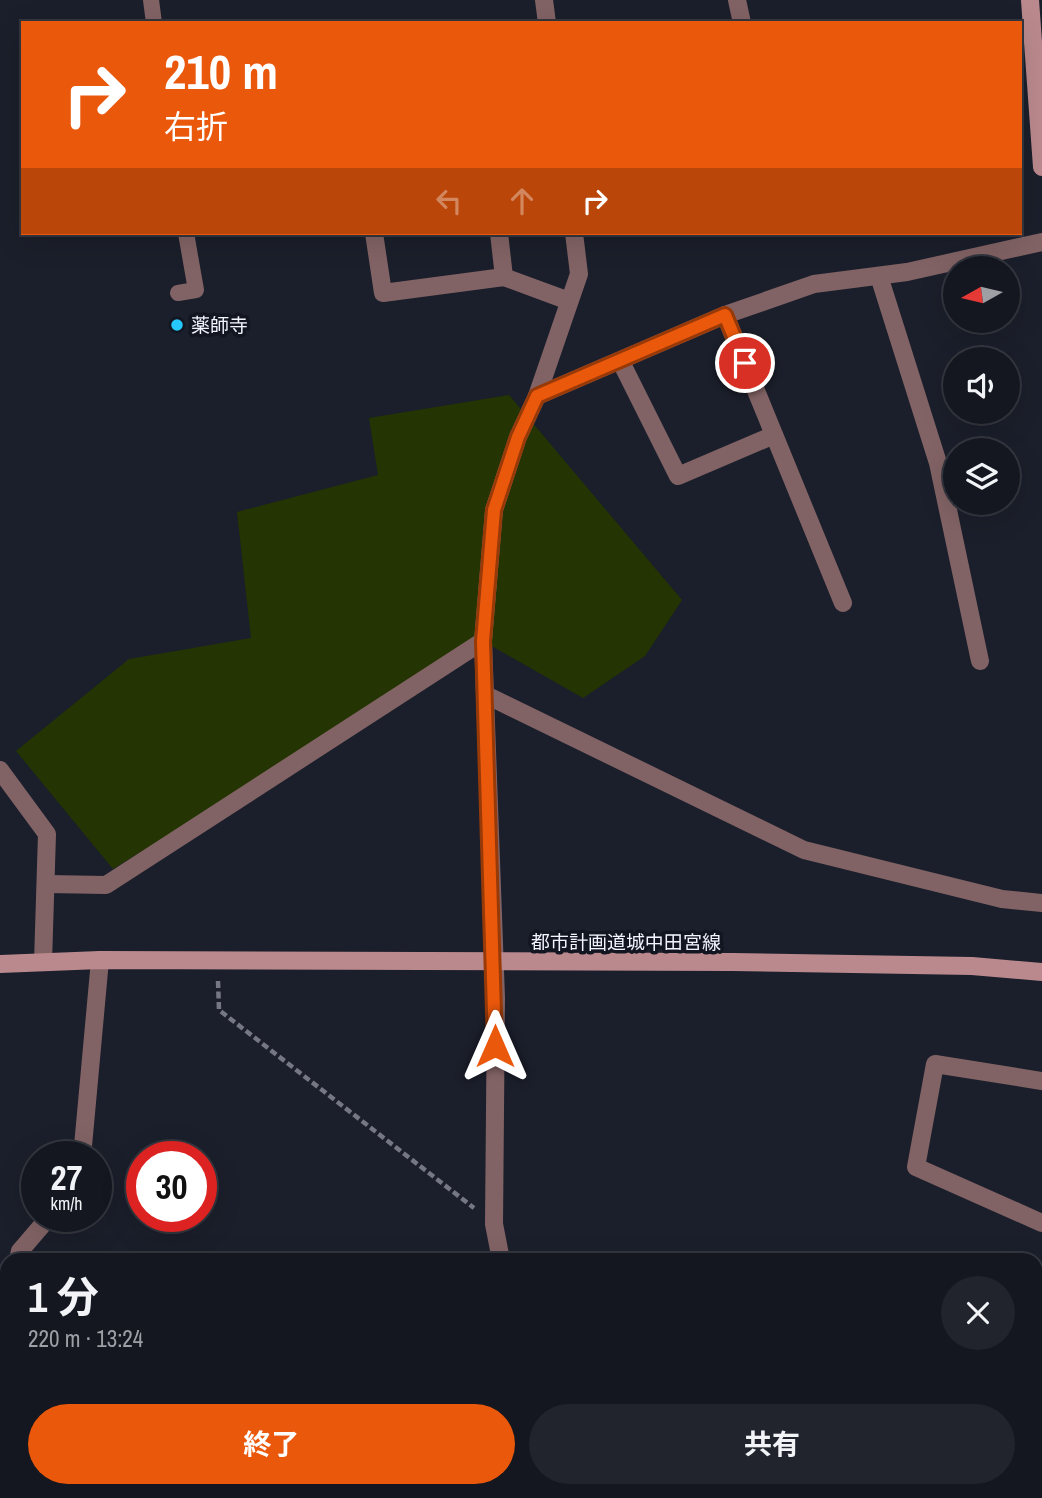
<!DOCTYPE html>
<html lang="ja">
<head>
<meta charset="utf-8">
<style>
	:root { --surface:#141720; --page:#21242d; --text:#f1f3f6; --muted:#9d9fa5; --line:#33363e; --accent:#ea580c }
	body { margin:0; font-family:"Archivo Narrow","Noto Sans JP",sans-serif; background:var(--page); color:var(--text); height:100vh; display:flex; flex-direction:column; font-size:26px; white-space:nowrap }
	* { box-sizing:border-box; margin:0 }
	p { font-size:23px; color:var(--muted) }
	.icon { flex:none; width:38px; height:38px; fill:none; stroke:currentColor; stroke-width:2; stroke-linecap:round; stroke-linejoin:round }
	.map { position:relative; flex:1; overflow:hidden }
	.panel { position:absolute; left:0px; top:1253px; width:1043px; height:245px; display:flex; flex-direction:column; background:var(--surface); border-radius:21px 21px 0 0; box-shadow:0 7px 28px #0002,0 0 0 2px var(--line) }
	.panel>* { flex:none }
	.hud { position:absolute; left:21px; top:21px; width:1001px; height:214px; border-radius:0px; box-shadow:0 7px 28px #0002,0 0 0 2px var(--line); background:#ea580c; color:#fff; overflow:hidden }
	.needle { width:46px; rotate:262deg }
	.tools { position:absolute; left:943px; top:256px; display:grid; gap:14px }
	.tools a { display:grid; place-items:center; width:77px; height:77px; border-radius:50%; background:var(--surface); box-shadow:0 7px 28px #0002,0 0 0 2px var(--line); font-size:35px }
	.speed { position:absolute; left:21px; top:1141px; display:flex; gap:14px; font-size:35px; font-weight:700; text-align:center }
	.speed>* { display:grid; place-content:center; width:91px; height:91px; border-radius:50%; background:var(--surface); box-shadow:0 7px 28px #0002,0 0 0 2px var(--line); line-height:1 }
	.speed small { font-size:18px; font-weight:400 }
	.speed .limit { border:10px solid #d22; background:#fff; color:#111 }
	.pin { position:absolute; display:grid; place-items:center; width:60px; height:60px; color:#fff; margin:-30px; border:4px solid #fff; border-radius:50%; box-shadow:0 2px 7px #0007 }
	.me { position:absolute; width:77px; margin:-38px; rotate:0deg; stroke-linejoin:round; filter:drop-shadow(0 0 5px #0008) }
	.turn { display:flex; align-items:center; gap:24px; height:147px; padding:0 28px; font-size:32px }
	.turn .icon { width:91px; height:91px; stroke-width:2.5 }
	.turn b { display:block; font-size:49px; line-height:60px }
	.lanes { display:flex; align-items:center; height:66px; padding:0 28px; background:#0003; justify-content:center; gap:35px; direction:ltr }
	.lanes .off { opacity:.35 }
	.round { display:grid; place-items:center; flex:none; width:74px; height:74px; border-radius:37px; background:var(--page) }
	.summary { display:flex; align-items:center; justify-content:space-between; height:119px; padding:0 28px }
	h1 { font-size:42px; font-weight:700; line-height:52px }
	.button { display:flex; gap:14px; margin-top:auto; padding:14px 28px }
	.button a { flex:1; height:80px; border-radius:42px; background:var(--accent); color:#fff; font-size:28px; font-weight:700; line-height:80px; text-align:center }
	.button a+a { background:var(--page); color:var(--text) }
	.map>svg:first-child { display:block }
	.green { fill:#243402 }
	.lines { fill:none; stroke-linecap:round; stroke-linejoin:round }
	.path { stroke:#757883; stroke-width:4.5; stroke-dasharray:7 3.5; stroke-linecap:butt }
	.lane { stroke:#826365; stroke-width:16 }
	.street { stroke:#826365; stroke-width:18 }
	.secondary { stroke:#ba898d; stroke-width:18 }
	.route-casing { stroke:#983908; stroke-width:18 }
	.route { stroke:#ea580c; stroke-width:12 }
	.poi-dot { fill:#26c9fe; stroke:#121621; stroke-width:2.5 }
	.labels { text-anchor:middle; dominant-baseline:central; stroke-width:7; stroke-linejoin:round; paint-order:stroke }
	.poi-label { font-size:19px; fill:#f2f5fd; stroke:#121621; text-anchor:start }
	.street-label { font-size:19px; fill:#f2f5fd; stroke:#121621 }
</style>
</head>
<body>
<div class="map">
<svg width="1042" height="1498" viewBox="0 0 1042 1498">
	<rect width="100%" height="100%" fill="#1b1f2b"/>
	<path class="green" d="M509,395L682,600L645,656L583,698L483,641L113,869L16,751L129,659L251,638L237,512L378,475L369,418Z"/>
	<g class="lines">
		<path class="path" d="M218,981L219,1010L474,1208"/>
		<g class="lane">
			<path d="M151,0L154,23"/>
			<path d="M178,293L196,290L186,233"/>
			<path d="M93,1498L94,1491"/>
			<path d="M210,1498V1491"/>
		</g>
		<g class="street">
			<path d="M544,0L547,23"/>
			<path d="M737,0L742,23"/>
			<path d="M374,233L383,293L504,277L569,301"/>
			<path d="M499,233L504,277"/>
			<path d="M879,276L938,463L980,661"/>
			<path d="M725,315L843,603"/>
			<path d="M621,362L678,476L774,435"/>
			<path d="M537,396L725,315L814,284L907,272L1042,242"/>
			<path d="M483,641L496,998L494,1224L501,1260"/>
			<path d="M486,695L804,850L1002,899L1042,903"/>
			<path d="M0,770L47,834L43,962"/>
			<path d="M47,884L106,885L483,641L494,510L518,437L537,396L579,274L574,233"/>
			<path d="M1042,1081L935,1064L916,1167L1042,1223"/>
			<path d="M82,1157L100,960"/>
			<path d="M18,1260L20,1251L50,1216"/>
			<path d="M0,1338L7,1308"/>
			<path d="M1036,1408L1042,1409"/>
			<path d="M0,1465H7"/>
			<path d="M464,1491L515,1498"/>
			<path d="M541,1491L542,1498"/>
			<path d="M824,1491L859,1498"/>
			<path d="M610,1498L611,1491"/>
		</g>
		<g class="secondary">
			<path d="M1030,0L1042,167"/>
			<path d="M0,964L100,960L732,962L972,966L1042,972"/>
		</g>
	</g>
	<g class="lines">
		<g class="route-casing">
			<path id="route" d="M495,1046L483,641L494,510L518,437L537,396L725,315L745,363"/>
		</g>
		<use href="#route" class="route"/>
	</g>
	<circle class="poi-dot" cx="177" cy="325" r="7"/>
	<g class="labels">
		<g class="poi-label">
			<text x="191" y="325">薬師寺</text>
		</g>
		<g class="street-label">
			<text x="626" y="942">都市計画道城中田宮線</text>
		</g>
	</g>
</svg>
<div class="tools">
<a><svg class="needle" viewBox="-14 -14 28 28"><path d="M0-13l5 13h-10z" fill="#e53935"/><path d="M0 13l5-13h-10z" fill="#9d9fa5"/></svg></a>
<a><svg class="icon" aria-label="sound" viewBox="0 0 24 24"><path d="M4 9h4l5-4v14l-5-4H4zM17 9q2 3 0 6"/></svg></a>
<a><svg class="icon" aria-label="layers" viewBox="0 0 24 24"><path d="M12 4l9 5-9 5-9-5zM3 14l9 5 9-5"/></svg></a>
</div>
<div class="speed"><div>27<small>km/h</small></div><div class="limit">30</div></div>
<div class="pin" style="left:745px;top:363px;background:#d93025"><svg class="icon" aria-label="arrive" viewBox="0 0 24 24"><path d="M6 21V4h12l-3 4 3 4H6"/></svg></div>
<svg class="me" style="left:495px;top:1046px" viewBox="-20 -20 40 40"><path d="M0-17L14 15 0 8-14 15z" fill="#ea580c" stroke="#fff" stroke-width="4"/></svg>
<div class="hud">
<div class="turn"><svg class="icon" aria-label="right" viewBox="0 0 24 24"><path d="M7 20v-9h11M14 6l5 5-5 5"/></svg><div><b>210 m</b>右折</div></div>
<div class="lanes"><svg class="icon off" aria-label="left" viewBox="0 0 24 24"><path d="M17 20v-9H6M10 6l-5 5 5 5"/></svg><svg class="icon off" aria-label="ahead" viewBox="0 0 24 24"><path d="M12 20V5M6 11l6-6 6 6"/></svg><svg class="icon" aria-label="right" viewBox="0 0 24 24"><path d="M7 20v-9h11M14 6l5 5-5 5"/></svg></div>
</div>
<section class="panel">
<div class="summary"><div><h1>1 分</h1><p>220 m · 13:24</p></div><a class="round"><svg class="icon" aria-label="close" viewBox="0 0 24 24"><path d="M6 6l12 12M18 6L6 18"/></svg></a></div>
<div class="button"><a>終了</a><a>共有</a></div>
</section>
</div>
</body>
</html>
